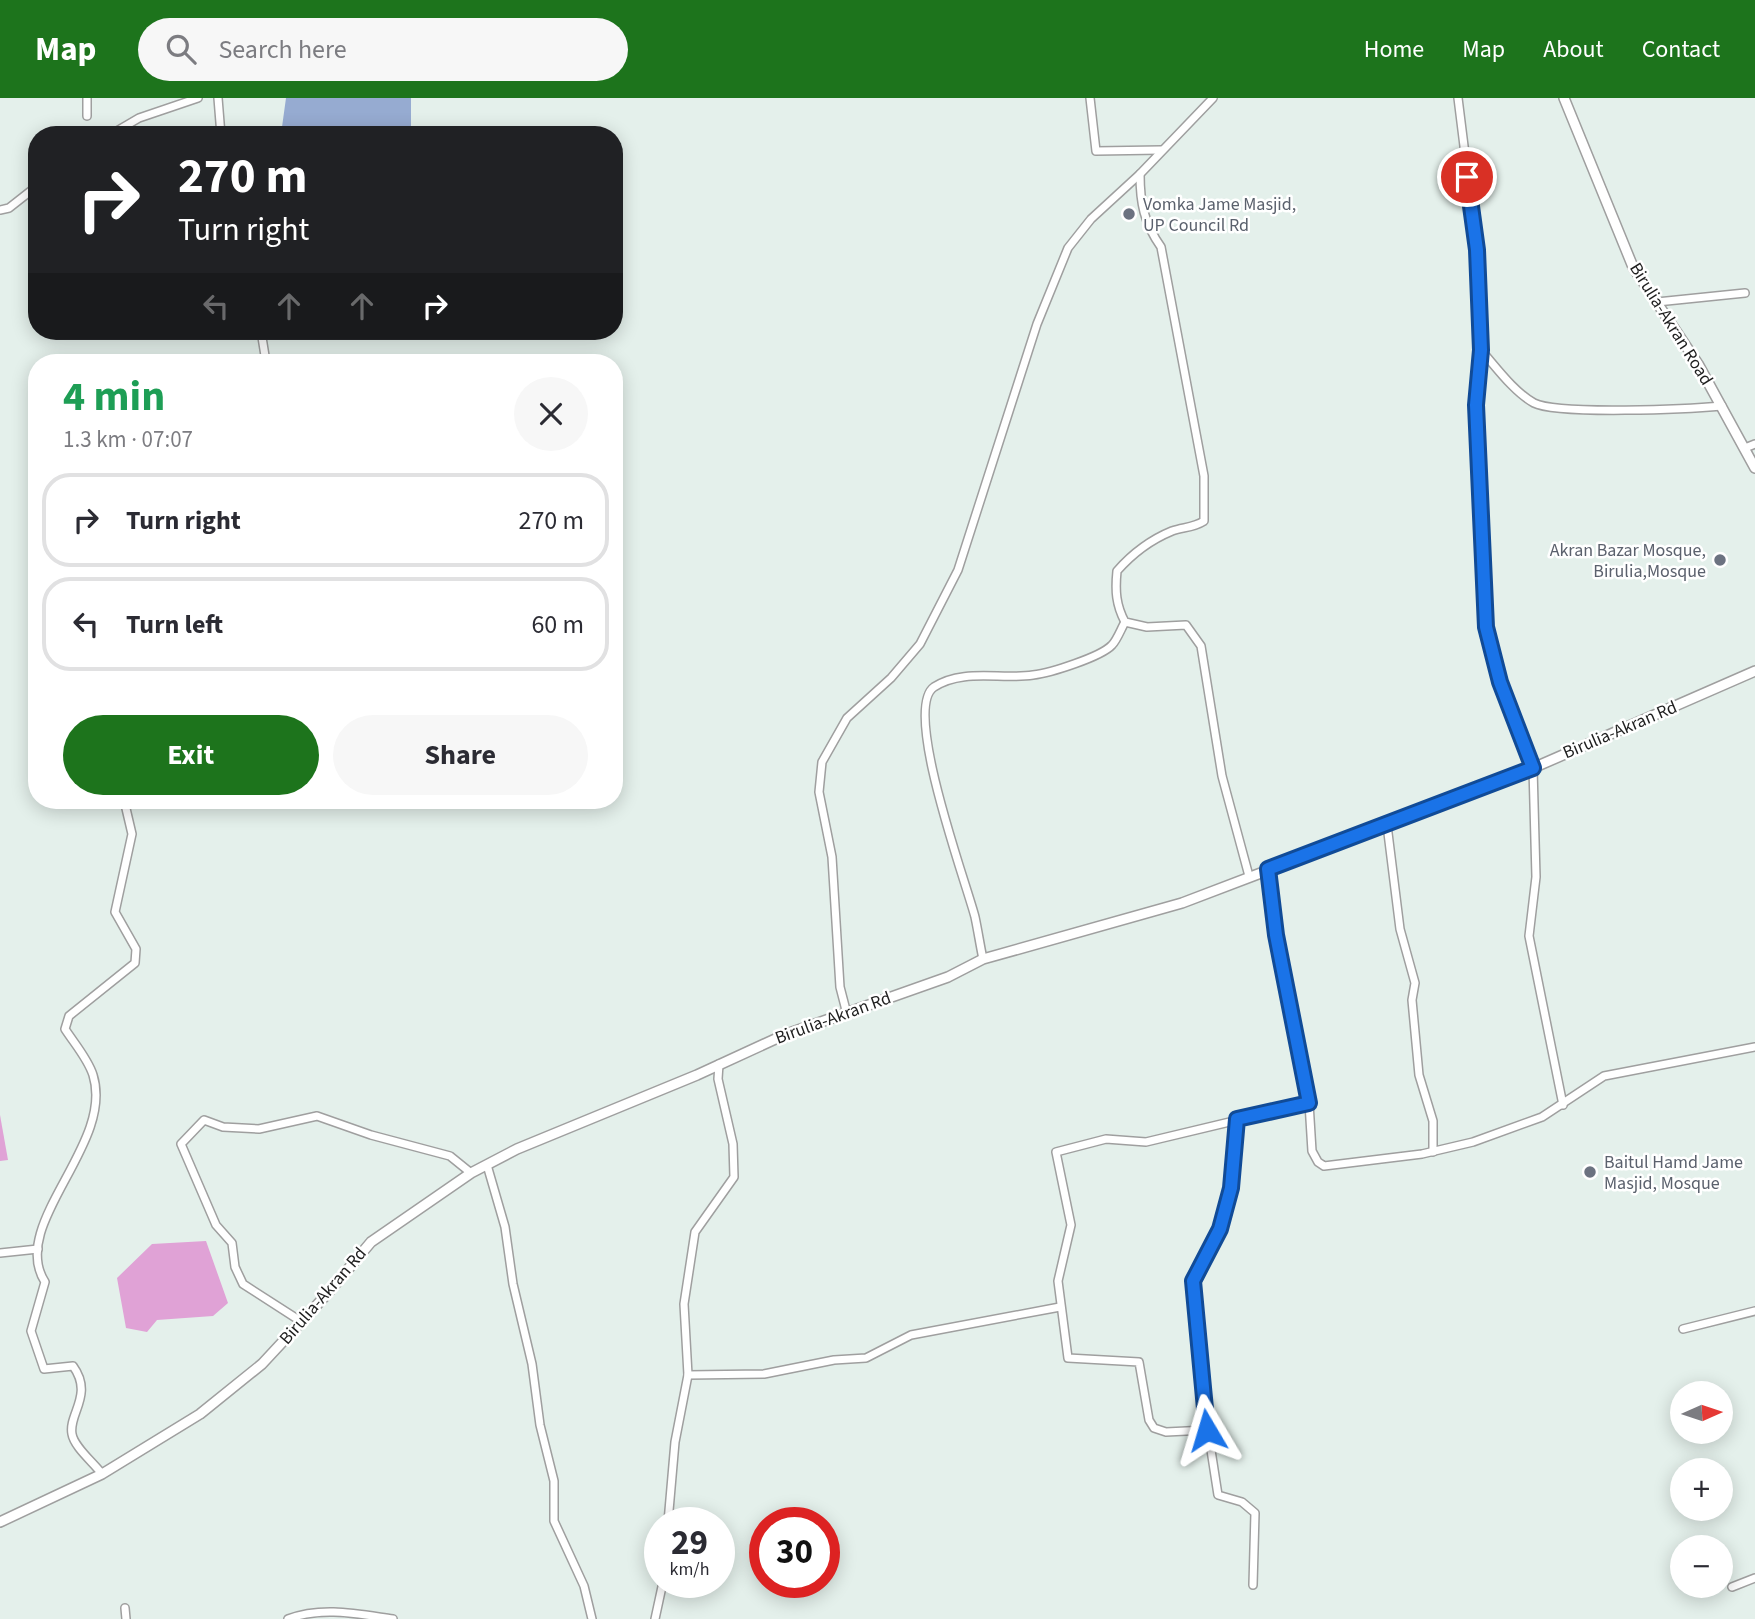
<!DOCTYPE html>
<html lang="en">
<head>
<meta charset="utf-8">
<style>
	:root { --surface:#fff; --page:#f7f7f7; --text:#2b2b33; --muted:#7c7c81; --line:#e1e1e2; --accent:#1d741c }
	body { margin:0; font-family:"Source Sans 3",sans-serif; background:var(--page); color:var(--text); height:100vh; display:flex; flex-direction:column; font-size:26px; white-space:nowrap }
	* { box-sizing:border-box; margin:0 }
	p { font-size:23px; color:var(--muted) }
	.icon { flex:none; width:38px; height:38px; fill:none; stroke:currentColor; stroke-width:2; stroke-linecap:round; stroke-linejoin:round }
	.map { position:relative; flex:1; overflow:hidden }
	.panel { position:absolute; left:28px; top:256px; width:595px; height:455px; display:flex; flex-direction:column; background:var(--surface); border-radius:28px; box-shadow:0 4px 18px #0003 }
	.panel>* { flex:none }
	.top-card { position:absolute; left:28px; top:28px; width:595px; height:214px; border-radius:28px; box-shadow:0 4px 18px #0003; background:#202124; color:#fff; overflow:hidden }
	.needle { width:46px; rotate:87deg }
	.tools { position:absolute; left:1670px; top:1283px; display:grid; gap:14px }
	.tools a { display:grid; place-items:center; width:63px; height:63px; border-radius:50%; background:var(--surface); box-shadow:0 4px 18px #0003; font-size:35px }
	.speed { position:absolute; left:644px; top:1409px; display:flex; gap:14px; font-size:35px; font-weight:700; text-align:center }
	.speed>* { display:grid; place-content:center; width:91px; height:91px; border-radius:50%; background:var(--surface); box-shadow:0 4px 18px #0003; line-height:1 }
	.speed small { font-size:18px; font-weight:400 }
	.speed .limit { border:10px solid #d22; background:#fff; color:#111 }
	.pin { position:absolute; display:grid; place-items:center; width:60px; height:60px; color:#fff; margin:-30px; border:4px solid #fff; border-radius:50%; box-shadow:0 2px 7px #0007 }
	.me { position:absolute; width:77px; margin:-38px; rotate:353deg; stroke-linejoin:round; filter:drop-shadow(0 0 5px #0008) }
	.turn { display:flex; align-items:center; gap:24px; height:147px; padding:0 35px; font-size:32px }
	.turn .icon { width:91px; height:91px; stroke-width:2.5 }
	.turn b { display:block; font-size:49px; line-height:60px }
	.lanes { display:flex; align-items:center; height:66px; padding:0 35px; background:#0003; justify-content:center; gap:35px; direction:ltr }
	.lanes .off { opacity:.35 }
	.round { display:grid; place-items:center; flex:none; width:74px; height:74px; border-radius:37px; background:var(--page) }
	.head { display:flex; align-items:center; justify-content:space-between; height:119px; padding:0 35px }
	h1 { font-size:42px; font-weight:700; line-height:52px; color:#1e9e55 }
	.button { display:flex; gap:14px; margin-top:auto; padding:14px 35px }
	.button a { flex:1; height:80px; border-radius:42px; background:var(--accent); color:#fff; font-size:28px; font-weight:700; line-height:80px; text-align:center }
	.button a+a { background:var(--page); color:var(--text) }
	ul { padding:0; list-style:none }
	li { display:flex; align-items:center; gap:21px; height:94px; margin:0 14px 10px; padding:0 21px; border:4px solid var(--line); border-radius:28px }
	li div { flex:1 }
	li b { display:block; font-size:26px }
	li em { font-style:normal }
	header { display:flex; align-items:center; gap:42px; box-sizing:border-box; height:98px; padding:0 35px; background:var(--accent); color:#fff }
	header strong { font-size:33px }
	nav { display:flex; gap:38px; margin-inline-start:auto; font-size:24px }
	.search { width:490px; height:63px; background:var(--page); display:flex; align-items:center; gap:18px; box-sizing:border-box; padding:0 24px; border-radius:38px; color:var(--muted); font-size:26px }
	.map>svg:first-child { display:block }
	.forest { fill:#96abd1 }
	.water { fill:#e0a2d6 }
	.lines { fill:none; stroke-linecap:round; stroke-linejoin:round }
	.minor-casing { stroke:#9f9f9f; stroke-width:10 }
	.tertiary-casing { stroke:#9f9f9f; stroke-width:12 }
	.minor { stroke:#fff; stroke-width:7 }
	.tertiary { stroke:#fff; stroke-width:9 }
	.route-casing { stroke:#114b97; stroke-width:18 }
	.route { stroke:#1a73e8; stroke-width:12 }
	.worship-dot { fill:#6b7280; stroke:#fff; stroke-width:2.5 }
	.labels { text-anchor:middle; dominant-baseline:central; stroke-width:5; stroke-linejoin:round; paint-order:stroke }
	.worship-label { font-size:18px; fill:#5b616d; stroke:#fff; text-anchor:start }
	.street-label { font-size:18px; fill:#1e1e1e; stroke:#fff }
</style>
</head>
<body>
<header>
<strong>Map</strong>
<div class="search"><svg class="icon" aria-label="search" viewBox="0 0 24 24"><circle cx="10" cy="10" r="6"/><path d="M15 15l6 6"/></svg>Search here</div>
<nav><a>Home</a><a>Map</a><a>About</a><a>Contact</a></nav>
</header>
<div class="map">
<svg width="1755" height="1521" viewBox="0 0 1755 1521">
	<rect width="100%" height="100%" fill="#e4f0eb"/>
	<path class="forest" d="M286,0H411V37H255L282,29Z"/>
	<g class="water">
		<path d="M0,1017L8,1062L0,1063Z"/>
		<path d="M206,1143L228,1205L213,1218L157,1222L147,1234L126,1230L117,1180L152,1146Z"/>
	</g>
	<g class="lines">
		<g class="minor-casing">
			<g id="minor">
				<path d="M87,0V18"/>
				<path d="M218,0L221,37"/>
				<path d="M1090,0L1096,53L1161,52"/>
				<path d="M1213,0L1140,76C1140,105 1144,125 1161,149L1204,378V423C1193,430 1183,429 1172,433C1150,442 1132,456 1117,473C1115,493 1116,507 1125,524L1147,529L1186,527L1201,548L1222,678L1249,778"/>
				<path d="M1458,0L1477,152L1481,252L1476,307L1486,529L1500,584L1533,670L1536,779L1529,838L1563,1007"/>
				<path d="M110,37L139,20L198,0"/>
				<path d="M0,112L9,110L37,88"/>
				<path d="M1657,204L1745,195"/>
				<path d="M261,233L266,264"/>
				<path d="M1481,252C1496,269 1514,294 1534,305C1557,317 1691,311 1722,308"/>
				<path d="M1745,350L1755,346"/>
				<path d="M1387,727L1400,831L1415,885L1412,902L1419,977L1433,1023V1054"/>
				<path d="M1268,771L1276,837L1309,1005L1312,1053L1318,1064L1324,1068L1422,1056L1473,1044L1542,1019L1604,978L1755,949"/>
				<path d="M983,861C980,847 978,833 975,819C966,784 902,611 934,589C963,570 1001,582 1033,577C1050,575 1101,559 1112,547C1117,542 1121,531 1125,524"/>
				<path d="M847,916L840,889L832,759L819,694L822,664L847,620L891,580L920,546L958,472L1037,226L1068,150L1091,121L1140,76"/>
				<path d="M1237,1021L1231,1090L1220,1131L1193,1183L1201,1288L1218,1397L1242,1404L1255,1415L1253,1487"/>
				<path d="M487,1067L505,1129L513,1186L532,1266L540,1327L554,1383V1423L584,1488L592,1521"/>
				<path d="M0,1155L38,1151"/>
				<path d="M302,1224L243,1186L235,1169L232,1145L216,1127L181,1046L204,1022L223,1029L259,1031L317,1018L371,1037L450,1058L471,1075"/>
				<path d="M1683,1231L1755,1213"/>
				<path d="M688,1277L764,1276L834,1262L866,1260L911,1237L1060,1209"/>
				<path d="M1207,1332L1166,1334L1154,1330L1149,1322L1139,1264L1068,1260L1058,1183L1071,1127L1056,1054L1106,1041L1146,1044L1309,1005"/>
				<path d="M102,1376C94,1365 74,1349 72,1336C68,1316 94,1297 73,1268L44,1271L31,1233L45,1184C8,1126 115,1047 93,977C88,961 74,945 65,931L69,918L135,865L136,851L115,814L132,736L124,702"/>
				<path d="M668,1424L675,1344L688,1277L684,1206L695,1134L734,1079L733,1046L718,981L719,966"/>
				<path d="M1732,1489L1755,1480"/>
				<path d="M125,1510L126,1521"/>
				<path d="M288,1521C322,1508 358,1516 393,1521"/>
				<path d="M655,1521L663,1484"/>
			</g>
		</g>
		<g class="tertiary-casing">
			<g id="tertiary">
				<path d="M1564,0L1633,169L1698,266L1755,370"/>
				<path d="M0,1424L102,1376L200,1316L262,1266L328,1195L371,1144L471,1075L517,1051L697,977L784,937L948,879L983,861L1182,805L1387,727L1533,670L1755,573"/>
			</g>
		</g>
		<use href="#minor" class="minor"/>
		<use href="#tertiary" class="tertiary"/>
	</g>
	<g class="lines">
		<g class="route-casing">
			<path id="route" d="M1207,1332L1193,1183L1220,1131L1231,1090L1237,1021L1309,1005L1276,837L1268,771L1533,670L1500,584L1486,529L1476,307L1481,252L1477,152L1467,79"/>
		</g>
		<use href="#route" class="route"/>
	</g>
	<g class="worship-dot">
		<circle cx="1129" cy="116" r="7"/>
		<circle cx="1720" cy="462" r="7"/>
		<circle cx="1590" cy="1074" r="7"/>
	</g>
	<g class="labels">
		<g class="worship-label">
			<text x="1143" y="106">Vomka Jame Masjid,<tspan x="1143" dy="21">UP Council Rd</tspan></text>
			<text x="1706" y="452" text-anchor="end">Akran Bazar Mosque,<tspan x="1706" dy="21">Birulia,Mosque</tspan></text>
			<text x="1604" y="1064">Baitul Hamd Jame<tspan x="1604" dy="21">Masjid, Mosque</tspan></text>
		</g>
		<g class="street-label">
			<text transform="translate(1671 226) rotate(58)">Birulia-Akran Road</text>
			<text transform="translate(1620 632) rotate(-23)">Birulia-Akran Rd</text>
			<text transform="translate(833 920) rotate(-20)">Birulia-Akran Rd</text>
			<text transform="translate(323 1198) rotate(-49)">Birulia-Akran Rd</text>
		</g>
	</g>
</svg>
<div class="tools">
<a><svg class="needle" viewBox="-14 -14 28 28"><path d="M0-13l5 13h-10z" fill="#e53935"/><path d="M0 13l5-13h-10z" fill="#7c7c81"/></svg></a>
<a>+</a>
<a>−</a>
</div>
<div class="speed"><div>29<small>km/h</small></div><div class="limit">30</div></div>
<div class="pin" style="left:1467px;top:79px;background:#d93025"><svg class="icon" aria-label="arrive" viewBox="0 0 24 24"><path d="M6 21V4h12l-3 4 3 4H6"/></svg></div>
<svg class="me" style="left:1207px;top:1332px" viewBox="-20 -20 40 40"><path d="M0-17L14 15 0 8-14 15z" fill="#1a73e8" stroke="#fff" stroke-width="4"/></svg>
<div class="top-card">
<div class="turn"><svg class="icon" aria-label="right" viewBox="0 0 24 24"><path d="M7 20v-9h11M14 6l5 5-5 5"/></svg><div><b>270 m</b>Turn right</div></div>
<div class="lanes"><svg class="icon off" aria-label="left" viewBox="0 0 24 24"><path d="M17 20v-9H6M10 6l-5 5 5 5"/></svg><svg class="icon off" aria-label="ahead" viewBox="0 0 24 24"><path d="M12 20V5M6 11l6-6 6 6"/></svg><svg class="icon off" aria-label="ahead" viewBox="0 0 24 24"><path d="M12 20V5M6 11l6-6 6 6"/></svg><svg class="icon" aria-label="right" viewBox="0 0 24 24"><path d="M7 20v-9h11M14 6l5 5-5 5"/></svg></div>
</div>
<section class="panel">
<div class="head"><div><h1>4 min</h1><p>1.3 km · 07:07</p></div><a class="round"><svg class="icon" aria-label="close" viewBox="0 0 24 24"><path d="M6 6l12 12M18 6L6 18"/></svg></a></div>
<ul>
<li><svg class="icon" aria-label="right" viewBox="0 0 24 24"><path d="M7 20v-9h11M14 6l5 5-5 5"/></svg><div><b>Turn right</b></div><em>270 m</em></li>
<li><svg class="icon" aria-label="left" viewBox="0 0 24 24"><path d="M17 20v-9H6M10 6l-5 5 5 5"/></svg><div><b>Turn left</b></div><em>60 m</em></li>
</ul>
<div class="button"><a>Exit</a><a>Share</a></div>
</section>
</div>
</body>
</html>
